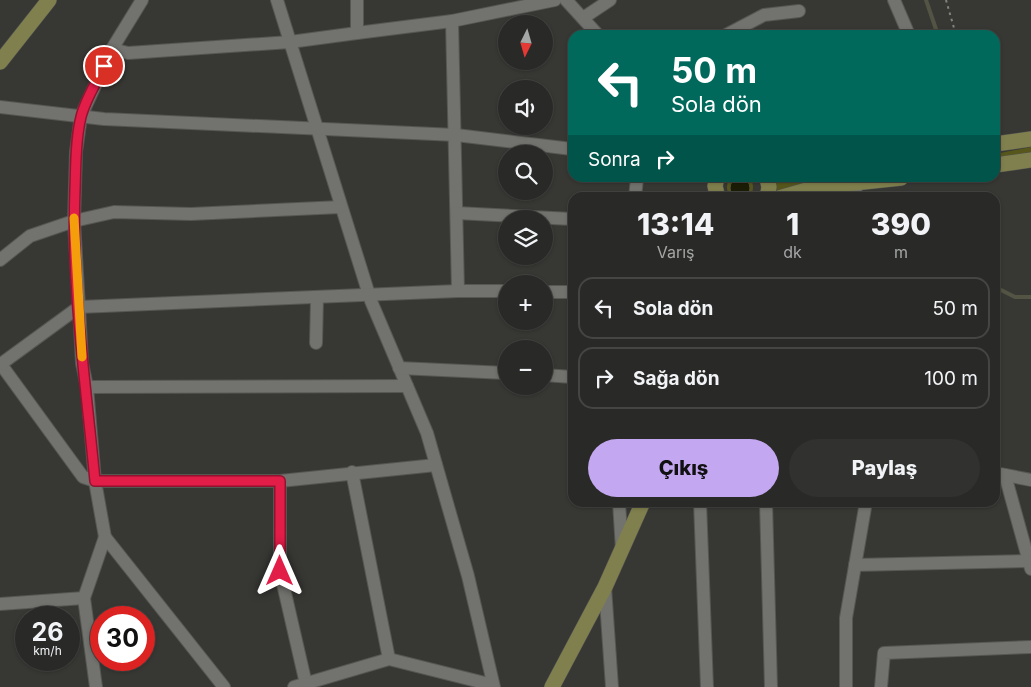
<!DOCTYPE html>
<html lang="tr">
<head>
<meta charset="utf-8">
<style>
	:root { --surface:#292a27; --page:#31322f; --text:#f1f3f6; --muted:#a5a7a7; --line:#454644; --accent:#c4a7f1 }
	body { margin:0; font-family:Inter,sans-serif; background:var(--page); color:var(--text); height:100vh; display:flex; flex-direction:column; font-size:19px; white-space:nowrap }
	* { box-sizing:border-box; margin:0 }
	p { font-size:16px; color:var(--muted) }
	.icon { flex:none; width:28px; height:28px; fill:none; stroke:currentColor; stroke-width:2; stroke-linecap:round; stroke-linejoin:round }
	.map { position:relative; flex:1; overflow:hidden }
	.drawer { position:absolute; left:568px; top:192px; width:432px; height:315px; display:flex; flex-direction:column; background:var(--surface); border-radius:15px; box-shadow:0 1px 4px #0004,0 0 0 1px var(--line) }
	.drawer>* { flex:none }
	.banner { position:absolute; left:568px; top:30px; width:432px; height:152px; border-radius:15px; box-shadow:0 1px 4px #0004,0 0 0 1px var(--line); background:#00695c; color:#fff; overflow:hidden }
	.needle { width:32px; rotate:185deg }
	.controls { position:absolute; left:498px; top:15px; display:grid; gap:10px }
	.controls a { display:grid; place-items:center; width:55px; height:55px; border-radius:50%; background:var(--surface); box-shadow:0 1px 4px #0004,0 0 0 1px var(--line); font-size:25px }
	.speed { position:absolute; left:15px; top:606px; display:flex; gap:10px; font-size:25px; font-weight:700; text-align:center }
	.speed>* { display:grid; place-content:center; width:65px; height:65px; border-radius:50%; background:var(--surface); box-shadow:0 1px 4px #0004,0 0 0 1px var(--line); line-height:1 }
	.speed small { font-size:12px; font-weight:400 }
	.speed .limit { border:8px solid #d22; background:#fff; color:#111 }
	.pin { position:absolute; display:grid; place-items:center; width:42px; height:42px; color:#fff; margin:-21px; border:2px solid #fff; border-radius:50%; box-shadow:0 1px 5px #0007 }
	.me { position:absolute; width:55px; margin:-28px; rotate:0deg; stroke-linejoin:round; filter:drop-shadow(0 0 4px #0008) }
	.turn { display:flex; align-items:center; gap:18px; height:105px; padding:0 20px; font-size:22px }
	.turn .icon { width:65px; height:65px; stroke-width:2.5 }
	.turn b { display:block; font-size:35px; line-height:42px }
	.then { display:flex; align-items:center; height:48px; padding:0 20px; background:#0003; gap:10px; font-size:19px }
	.eta { display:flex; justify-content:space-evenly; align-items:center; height:85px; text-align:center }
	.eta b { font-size:30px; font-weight:800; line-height:35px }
	.cta { display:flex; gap:10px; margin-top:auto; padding:10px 20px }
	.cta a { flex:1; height:58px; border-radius:30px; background:var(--accent); color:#111; font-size:20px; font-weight:800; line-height:58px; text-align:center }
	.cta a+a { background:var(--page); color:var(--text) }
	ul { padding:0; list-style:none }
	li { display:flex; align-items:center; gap:15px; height:62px; margin:0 10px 8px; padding:0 10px; border:2px solid var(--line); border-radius:15px }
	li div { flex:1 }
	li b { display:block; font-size:19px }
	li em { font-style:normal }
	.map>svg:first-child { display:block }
	.grass { fill:#57571c }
	.water { fill:#1c1d06; stroke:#545444 }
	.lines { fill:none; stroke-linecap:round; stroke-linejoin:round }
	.stream { stroke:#545444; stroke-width:4 }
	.minor-casing { stroke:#565653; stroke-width:14 }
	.major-casing { stroke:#565653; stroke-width:16 }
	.path { stroke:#838380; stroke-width:2; stroke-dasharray:2.5 4; stroke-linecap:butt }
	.minor { stroke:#72726e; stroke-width:12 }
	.major { stroke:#80804e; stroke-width:15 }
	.route-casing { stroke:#92132f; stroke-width:12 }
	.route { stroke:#e11d48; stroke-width:9 }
	.slow { stroke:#f59e0b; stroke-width:9 }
</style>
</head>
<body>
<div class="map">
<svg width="1031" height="687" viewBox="0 0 1031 687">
	<rect width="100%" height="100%" fill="#373834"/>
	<g class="grass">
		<path d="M1031,147V152L995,158V154Z"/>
		<circle cx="740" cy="187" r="13"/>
		<path d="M774,178H843L775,196Z"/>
	</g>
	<circle class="water" cx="740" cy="188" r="10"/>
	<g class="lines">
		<g class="stream">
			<path d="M926,0L938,35"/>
			<path d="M995,287L1015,297H1031"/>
		</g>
		<g class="minor-casing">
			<g id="minor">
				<path d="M142,0L112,49L81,116L76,152L74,221L79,307L82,363L87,387L95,481L105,537L224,687"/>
				<path d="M277,0L371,301L427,433L468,576L494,687"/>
				<path d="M566,0L598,35"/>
				<path d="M894,0L909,35"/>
				<path d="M583,18L610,0"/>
				<path d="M452,21L458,291"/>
				<path d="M357,33V0"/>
				<path d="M726,35L764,15L799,11"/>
				<path d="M112,49L128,53L290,42L357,33L452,21L555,0"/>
				<path d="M0,107L104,119L456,135L572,149"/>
				<path d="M855,183L856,198"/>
				<path d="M635,198L637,178"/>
				<path d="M457,213L572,219"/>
				<path d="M0,260L30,236L74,221L114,212L191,214L341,207"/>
				<path d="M544,292H572"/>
				<path d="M316,343L317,298"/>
				<path d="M0,363L83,477L95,481H280L436,465"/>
				<path d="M1,364L79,307L458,291H506"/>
				<path d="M399,368L506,373"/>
				<path d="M544,375L572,377"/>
				<path d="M87,387L407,386"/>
				<path d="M352,472L389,659"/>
				<path d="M995,473L1031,480"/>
				<path d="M1005,475L1031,569"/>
				<path d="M280,481V571L306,684"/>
				<path d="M619,502L622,550"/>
				<path d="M700,502L707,687"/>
				<path d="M766,502L771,687"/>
				<path d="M855,565L1029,561"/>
				<path d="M605,587L612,687"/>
				<path d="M0,604L84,598"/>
				<path d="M96,687L84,598L105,537"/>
				<path d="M294,687L389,659L493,685"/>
				<path d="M846,687V618L866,502"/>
				<path d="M881,687L884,653L1031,647"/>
			</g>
		</g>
		<g class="major-casing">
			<g id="major">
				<path d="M0,62L49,0"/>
				<path d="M995,144L1031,139"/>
				<path d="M995,165L1031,160"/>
				<path d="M717,178L715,186L718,198"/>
				<path d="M767,198L769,187L767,178"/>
				<path d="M779,198L817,187L901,178"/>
				<path d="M552,687L605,587L643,502"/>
			</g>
		</g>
		<path class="path" d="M946,0L956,35"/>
		<use href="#minor" class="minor"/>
		<use href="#major" class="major"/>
	</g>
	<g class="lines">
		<g class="route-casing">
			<path id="route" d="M104,66C97,82 85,100 81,117C75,141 76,166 75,189C71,287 86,384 95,481H280V571"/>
		</g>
		<use href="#route" class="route"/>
		<path class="slow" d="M74,218L82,357"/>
	</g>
</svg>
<div class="controls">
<a><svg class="needle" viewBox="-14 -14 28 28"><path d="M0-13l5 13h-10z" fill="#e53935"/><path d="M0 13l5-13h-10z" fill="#a5a7a7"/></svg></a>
<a><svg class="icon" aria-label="sound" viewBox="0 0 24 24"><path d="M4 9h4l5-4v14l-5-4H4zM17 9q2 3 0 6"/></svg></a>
<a><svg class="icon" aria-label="search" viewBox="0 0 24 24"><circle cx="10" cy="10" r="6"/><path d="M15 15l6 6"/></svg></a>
<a><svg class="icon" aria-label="layers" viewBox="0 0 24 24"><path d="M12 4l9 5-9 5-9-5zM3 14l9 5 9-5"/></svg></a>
<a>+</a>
<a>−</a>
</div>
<div class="speed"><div>26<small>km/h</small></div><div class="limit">30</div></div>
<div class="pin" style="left:104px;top:66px;background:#d93025"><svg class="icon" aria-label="arrive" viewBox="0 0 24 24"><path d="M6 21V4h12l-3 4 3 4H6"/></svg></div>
<svg class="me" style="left:280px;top:571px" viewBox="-20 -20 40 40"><path d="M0-17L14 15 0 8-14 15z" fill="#e11d48" stroke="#fff" stroke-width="4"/></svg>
<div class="banner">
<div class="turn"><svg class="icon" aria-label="left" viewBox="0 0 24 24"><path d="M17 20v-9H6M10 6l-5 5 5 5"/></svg><div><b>50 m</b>Sola dön</div></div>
<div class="then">Sonra<svg class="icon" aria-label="right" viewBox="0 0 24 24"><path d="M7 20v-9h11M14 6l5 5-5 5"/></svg></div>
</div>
<section class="drawer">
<div class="eta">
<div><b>13:14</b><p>Varış</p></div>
<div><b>1</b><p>dk</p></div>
<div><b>390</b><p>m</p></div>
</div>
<ul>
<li><svg class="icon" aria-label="left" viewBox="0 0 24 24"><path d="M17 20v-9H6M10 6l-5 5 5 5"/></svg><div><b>Sola dön</b></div><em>50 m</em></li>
<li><svg class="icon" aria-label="right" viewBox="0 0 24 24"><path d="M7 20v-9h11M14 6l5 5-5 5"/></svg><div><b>Sağa dön</b></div><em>100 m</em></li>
</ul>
<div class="cta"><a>Çıkış</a><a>Paylaş</a></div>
</section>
</div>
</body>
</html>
